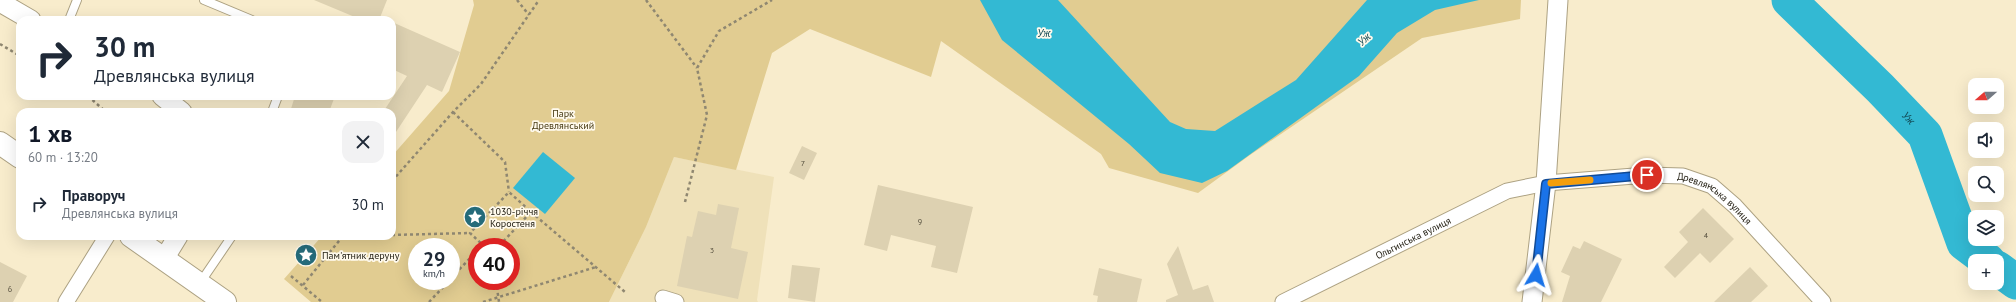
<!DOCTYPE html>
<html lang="uk">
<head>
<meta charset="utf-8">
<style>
	:root { --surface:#fff; --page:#f2f2f3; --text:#1f2937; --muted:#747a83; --accent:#111827 }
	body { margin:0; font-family:"PT Sans",sans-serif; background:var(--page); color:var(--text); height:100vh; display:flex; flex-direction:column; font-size:15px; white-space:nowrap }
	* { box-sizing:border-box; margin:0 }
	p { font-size:13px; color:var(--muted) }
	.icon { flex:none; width:22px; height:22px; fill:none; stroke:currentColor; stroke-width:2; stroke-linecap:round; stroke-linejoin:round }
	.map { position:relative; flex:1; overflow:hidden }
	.panel { position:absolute; left:16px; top:108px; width:380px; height:132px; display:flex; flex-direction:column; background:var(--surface); border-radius:12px; box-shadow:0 4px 16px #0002 }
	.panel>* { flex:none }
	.banner { position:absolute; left:16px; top:16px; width:380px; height:84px; border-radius:12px; box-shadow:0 4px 16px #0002; background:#fff; color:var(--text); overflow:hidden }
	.needle { width:26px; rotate:250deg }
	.buttons { position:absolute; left:1968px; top:78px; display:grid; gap:8px }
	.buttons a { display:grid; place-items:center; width:36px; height:36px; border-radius:8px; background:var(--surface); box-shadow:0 4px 16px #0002; font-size:20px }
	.speed { position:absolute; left:408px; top:238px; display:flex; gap:8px; font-size:20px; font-weight:700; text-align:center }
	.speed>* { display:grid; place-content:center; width:52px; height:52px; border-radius:50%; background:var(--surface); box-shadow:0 4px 16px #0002; line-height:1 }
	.speed small { font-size:10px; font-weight:400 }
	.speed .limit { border:6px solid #d22; background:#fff; color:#111 }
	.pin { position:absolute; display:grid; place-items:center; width:34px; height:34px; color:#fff; margin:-17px; border:2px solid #fff; border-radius:50%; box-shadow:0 1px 4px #0007 }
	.me { position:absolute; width:44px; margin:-22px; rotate:7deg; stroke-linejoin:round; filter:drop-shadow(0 0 3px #0008) }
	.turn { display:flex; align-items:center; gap:14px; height:84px; padding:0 12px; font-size:18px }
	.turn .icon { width:52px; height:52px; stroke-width:2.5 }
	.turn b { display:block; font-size:28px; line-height:34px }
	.round { display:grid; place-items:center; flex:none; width:42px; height:42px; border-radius:12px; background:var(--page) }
	.headline { display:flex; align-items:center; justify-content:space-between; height:68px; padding:0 12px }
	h1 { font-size:24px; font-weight:800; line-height:30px; color:var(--accent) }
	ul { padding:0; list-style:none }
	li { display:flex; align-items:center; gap:12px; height:56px; padding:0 12px }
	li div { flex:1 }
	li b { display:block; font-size:15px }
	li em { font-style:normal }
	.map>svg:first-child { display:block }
	.built { fill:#efe1b9 }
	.green { fill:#e1cc91; fill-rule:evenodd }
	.water { fill:#33b9d3 }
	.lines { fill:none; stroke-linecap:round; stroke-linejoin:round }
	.river { stroke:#33b9d3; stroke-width:35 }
	.building { fill:#ddd1b1 }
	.service-casing { stroke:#ada283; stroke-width:10 }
	.minor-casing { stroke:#ada283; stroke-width:17 }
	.tertiary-casing { stroke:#ada283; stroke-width:21 }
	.trunk-casing { stroke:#ada283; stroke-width:24 }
	.path { stroke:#8f8771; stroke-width:2.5; stroke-dasharray:3 3; stroke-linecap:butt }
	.service { stroke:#fff; stroke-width:8 }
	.minor { stroke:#fff; stroke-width:15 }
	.tertiary { stroke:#fff; stroke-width:19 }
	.trunk { stroke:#fff; stroke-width:22 }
	.route-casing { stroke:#114b97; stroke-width:10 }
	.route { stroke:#1a73e8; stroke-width:7 }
	.slow { stroke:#f59e0b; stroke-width:7 }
	.labels { text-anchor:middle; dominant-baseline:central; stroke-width:3.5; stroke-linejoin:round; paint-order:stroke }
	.number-label { font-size:8px; fill:#544e3d }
	.park-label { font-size:10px; fill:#483b14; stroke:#fffaed }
	.street-label { font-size:10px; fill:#262216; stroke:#fffaed }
	.poi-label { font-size:10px; fill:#262216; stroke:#fffaed; text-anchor:start }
	.water-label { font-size:11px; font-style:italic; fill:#134a55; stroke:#fffaed }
</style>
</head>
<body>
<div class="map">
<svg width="2016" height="302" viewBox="0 0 2016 302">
	<rect width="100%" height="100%" fill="#f8eccc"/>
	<path class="built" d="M674,157L774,177L757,300L758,302H609L646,227Z"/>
	<path class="green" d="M473,0H1521L1520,19L1422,38L1250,155L1198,193L1109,168L1101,154L941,41L931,77L810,29L772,53L736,170L674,157L646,227L609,302H311L284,279L322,236H392V156L449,91L474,5ZM417,247H451V281H417ZM477,247H511V281H477Z"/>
	<g class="water">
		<path d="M980,0H1058L1170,122L1186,129L1215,131L1296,80L1367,0H1479L1435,10L1397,33L1359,76L1227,171L1202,183L1160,173L1129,144L1002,40Z"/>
		<path d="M543,152L575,178L545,214L513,188Z"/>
	</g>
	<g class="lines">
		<g class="river">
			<path id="s1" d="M1789,0L1880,88L1925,135L1964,243L1988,261"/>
			<path d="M1997,268L2016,282"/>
		</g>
	</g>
	<g class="building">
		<path d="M314,0H387L379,20H362Z"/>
		<path d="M392,22L460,52L442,92L427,85L392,138V112H383L407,76L392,69Z"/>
		<path d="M295,96H335L329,112H290Z"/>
		<path d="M802,146L817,153L804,180L789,173Z"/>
		<path d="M878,185L973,207L957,273L931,267L936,246L891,235L887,251L864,245Z"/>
		<path d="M718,204L739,208L731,248L748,252L738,299L677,286L687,236L692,237L698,211L716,215Z"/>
		<path d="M1703,208L1734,239L1710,263L1700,253L1675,278L1664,267L1688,242L1679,232Z"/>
		<path d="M1584,241L1622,259L1601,302H1562L1570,276L1561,272L1573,246L1580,249Z"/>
		<path d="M1178,246L1193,290L1208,285L1214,302H1166V300L1178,295L1167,264Z"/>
		<path d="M0,262L27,276L13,302H0Z"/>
		<path d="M792,265L820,268L815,302L788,298Z"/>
		<path d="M1750,267L1768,286L1751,302H1714Z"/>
		<path d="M1099,268L1142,279L1137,302H1097L1098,296L1093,295Z"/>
	</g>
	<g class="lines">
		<g class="service-casing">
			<g id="service">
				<path d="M204,0L252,20"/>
				<path d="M69,20L77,0"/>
				<path d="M272,112L278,96"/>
				<path d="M200,283L232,236"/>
			</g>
		</g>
		<g class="minor-casing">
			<g id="minor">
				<path d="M663,298L676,302"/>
				<path d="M66,302L107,236"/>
				<path id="s2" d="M1283,302L1507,191L1546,183L1647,175L1683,176L1712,186L1735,206L1823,302"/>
			</g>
		</g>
		<g class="tertiary-casing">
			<g id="tertiary">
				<path d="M0,2L31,20"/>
				<path d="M162,96L182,112"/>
				<path d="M164,259L178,236"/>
				<path d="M1532,302L1546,183L1558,0"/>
			</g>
		</g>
		<g class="trunk-casing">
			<g id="trunk">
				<path d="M0,143L20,157"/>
				<path d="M131,236L225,302"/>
			</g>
		</g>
		<g class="path">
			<path d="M517,0L529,15"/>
			<path d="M646,0L697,68"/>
			<path d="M0,44L20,56"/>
			<path d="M88,96L106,112"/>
			<path d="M453,112L505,162L509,192"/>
			<path d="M392,181L453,112L481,84L539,0"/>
			<path d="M685,202L707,115L697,68L719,31L772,0"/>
			<path d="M531,212L625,292"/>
			<path d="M392,235L470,233"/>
			<path d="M343,236H352"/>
			<path d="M485,247L470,233L509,192L531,212L498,247"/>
			<path d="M291,276L322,302"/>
			<path d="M451,278L477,251"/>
			<path d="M496,281L499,302"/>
			<path d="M303,285L343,236"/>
			<path d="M429,302L449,281"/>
			<path d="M483,302L596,267"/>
		</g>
		<use href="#service" class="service"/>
		<use href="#minor" class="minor"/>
		<use href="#tertiary" class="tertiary"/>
		<use href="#trunk" class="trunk"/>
	</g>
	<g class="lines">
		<g class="route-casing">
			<path id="route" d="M1536,275L1546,184L1647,175"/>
		</g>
		<use href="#route" class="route"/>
		<path class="slow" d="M1551,183L1590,180"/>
	</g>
	<defs>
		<g id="sight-disc" transform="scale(1.15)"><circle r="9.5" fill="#256b7a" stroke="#fffaed"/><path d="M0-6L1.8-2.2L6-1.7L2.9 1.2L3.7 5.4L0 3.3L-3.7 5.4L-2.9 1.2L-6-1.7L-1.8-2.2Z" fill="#fff"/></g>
	</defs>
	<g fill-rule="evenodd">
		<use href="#sight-disc" x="475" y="217"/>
		<use href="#sight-disc" x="306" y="255"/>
	</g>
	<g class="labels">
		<g class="number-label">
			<text x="803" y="163">7</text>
			<text x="920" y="221">9</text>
			<text x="1706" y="235">4</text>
			<text x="712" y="250">3</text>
			<text x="10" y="289">6</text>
		</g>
		<g class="park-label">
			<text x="563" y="113">Парк<tspan x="563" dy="12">Древлянський</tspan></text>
		</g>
		<g class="street-label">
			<text stroke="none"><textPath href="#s2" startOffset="466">Древлянська вулиця</textPath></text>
			<text stroke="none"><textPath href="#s2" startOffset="145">Ольгинська вулиця</textPath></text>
		</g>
		<g class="poi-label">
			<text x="490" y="211">1030-річчя<tspan x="490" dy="12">Коростеня</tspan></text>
			<text x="322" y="255">Пам'ятник деруну</text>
		</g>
		<g class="water-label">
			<text x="1044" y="33">Уж</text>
			<text transform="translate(1364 39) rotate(-42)">Уж</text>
			<text stroke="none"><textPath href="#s1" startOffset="168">Уж</textPath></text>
		</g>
	</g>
</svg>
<div class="buttons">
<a><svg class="needle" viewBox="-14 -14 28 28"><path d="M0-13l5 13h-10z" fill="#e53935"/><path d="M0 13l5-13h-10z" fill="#747a83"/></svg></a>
<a><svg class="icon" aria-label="sound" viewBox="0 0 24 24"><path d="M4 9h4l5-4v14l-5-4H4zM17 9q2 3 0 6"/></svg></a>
<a><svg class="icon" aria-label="search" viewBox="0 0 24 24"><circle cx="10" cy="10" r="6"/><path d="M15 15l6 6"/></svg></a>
<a><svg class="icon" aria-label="layers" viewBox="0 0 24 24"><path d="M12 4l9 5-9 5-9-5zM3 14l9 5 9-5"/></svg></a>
<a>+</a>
</div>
<div class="speed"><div>29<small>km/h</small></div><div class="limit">40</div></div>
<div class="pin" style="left:1647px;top:175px;background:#d93025"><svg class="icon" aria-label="arrive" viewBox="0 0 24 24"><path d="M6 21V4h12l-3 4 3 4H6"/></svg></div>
<svg class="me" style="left:1536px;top:275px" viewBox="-20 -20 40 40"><path d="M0-17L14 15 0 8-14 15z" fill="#1a73e8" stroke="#fff" stroke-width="4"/></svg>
<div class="banner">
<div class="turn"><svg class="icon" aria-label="right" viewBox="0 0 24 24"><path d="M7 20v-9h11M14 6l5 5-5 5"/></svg><div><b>30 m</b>Древлянська вулиця</div></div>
</div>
<section class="panel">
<div class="headline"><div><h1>1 хв</h1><p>60 m · 13:20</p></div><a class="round"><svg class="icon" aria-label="close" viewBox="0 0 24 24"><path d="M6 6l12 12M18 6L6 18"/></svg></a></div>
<ul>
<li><svg class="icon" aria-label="right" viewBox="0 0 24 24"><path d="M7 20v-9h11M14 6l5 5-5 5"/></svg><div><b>Праворуч</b><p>Древлянська вулиця</p></div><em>30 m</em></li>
</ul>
</section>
</div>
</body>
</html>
